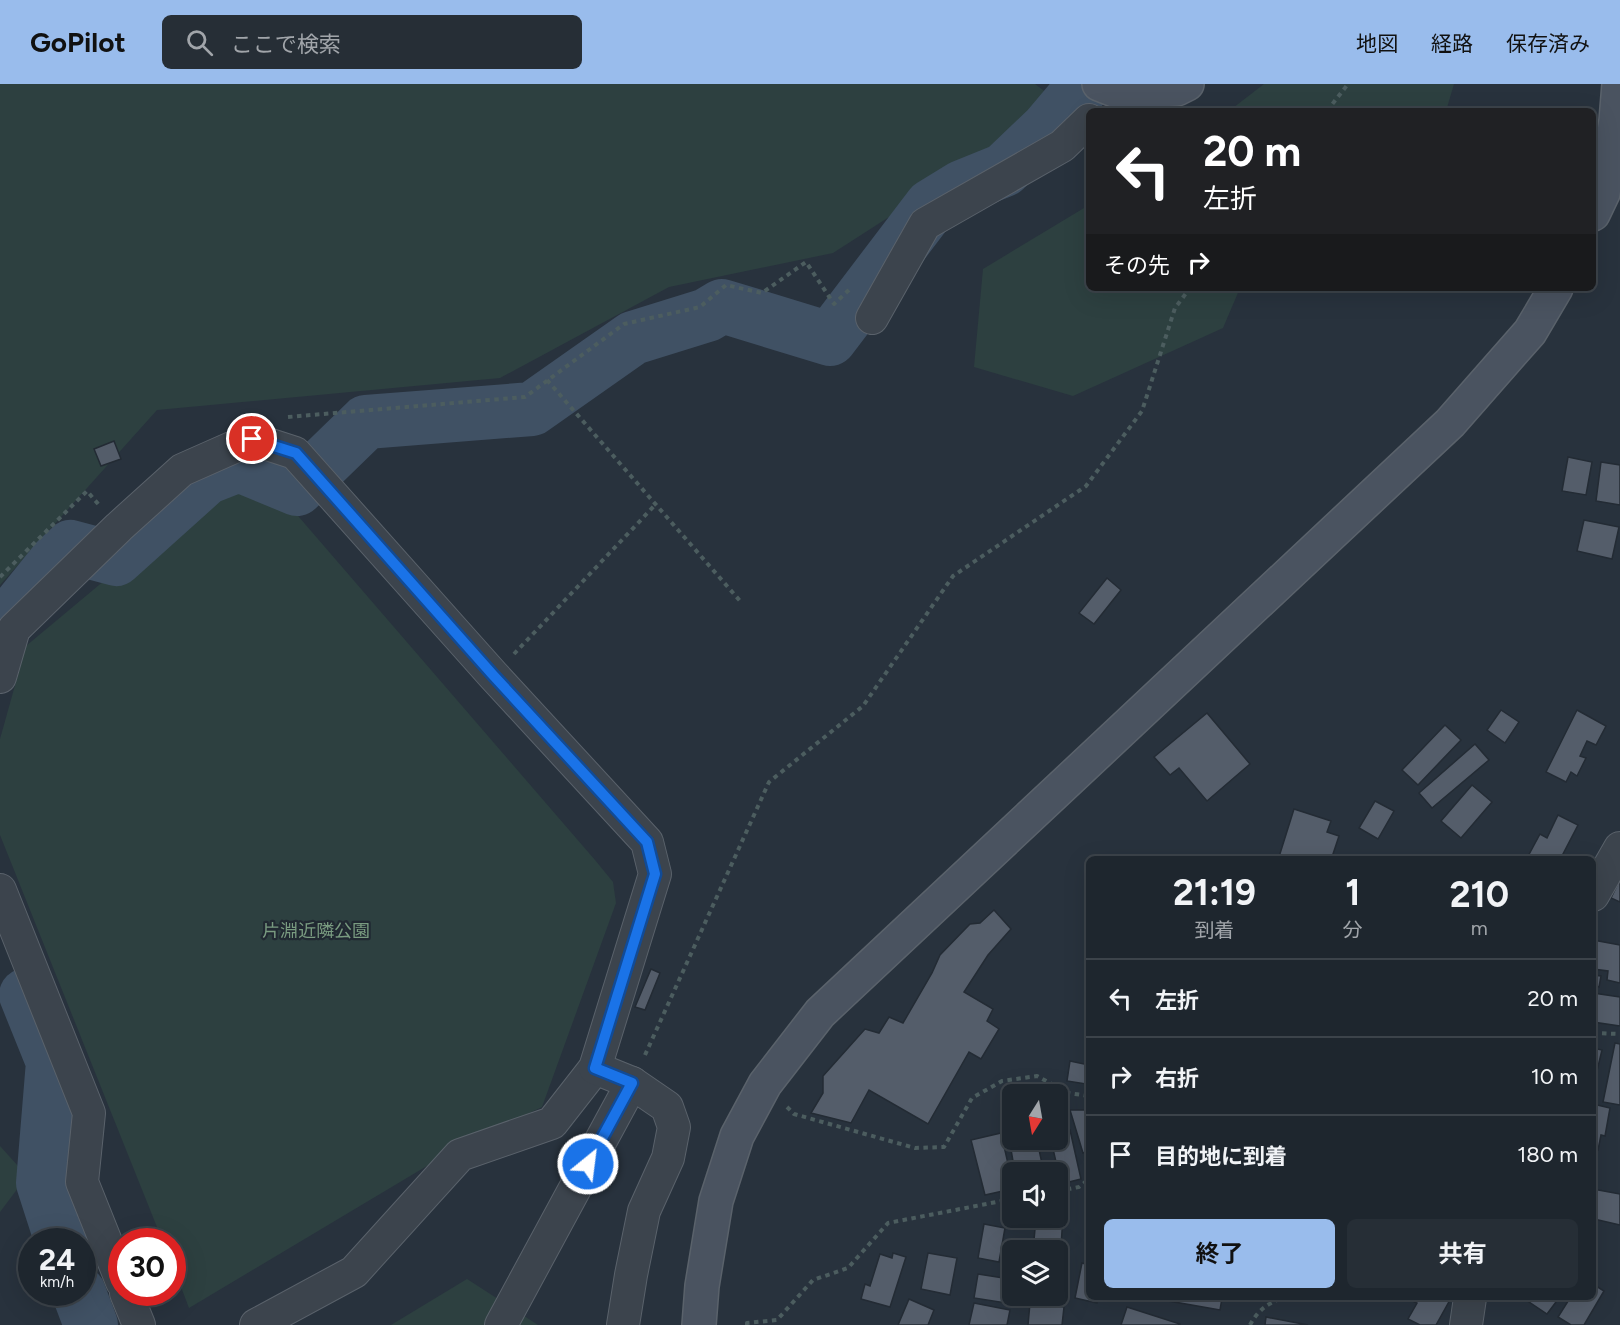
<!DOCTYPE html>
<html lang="ja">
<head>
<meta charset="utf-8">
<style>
	:root { --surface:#1e262e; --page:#262e36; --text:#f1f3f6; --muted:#a1a5aa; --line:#3c434a; --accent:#99bcec }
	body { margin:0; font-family:Figtree,"Noto Sans JP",sans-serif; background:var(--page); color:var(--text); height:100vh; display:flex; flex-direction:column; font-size:22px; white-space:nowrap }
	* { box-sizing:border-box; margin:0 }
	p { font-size:20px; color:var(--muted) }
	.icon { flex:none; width:33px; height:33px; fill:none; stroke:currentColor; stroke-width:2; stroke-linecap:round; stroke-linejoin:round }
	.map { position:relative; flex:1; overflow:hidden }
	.panel { position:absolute; left:1086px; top:772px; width:510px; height:444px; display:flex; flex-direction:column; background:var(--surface); border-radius:9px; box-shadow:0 6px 24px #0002,0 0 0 2px var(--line) }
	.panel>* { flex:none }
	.hud { position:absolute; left:1086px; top:24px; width:510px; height:183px; border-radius:9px; box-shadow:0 6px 24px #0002,0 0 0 2px var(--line); background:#202124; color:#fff; overflow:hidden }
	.needle { width:39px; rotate:191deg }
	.controls { position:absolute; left:1002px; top:1000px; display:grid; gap:12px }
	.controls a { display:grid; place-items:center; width:66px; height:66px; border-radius:9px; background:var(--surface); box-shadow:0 6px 24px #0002,0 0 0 2px var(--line); font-size:30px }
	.speed { position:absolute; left:18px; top:1144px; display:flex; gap:12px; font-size:30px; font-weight:700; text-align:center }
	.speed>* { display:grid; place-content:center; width:78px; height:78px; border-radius:50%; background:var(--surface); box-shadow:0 6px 24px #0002,0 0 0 2px var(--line); line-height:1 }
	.speed small { font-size:15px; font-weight:400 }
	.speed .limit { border:9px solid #d22; background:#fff; color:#111 }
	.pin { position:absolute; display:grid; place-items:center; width:51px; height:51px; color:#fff; margin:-26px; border:3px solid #fff; border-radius:50%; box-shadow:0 2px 6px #0007 }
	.me { position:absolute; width:66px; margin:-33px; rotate:29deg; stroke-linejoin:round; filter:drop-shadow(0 0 4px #0008) }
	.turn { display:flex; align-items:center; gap:21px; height:126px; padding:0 18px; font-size:27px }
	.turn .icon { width:78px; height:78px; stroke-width:2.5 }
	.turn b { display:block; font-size:42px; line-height:51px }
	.then { display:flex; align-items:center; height:57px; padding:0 18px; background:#0003; gap:12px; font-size:22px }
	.eta { display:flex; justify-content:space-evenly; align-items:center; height:102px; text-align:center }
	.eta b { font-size:36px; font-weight:700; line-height:42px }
	.button { display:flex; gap:12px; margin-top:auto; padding:12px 18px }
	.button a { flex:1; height:69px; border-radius:9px; background:var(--accent); color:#111; font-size:24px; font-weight:700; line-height:69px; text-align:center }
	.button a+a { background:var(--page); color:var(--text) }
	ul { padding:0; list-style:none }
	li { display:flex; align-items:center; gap:18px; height:78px; padding:0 18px; border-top:2px solid var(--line) }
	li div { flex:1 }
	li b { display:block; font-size:22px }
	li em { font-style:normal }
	header { display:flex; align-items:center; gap:36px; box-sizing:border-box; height:84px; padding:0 30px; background:var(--accent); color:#111 }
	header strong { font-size:28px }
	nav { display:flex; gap:33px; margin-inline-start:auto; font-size:21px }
	.search { width:420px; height:54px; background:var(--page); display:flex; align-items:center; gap:15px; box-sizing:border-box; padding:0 21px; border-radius:9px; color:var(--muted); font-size:22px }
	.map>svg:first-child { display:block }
	.green { fill:#2d4040 }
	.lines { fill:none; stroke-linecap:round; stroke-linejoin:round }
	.river { stroke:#405164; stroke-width:54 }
	.building { fill:#545d6a; stroke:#232b34; stroke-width:1.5 }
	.street-casing { stroke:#5a626b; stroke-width:34 }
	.secondary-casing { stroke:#5a626b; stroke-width:36 }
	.path { stroke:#4c5d5f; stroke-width:4; stroke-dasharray:4.5 4.5; stroke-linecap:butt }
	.street { stroke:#3c444d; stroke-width:32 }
	.secondary { stroke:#4a5360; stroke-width:33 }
	.route-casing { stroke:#114b97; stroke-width:15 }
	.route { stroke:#1a73e8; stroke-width:10 }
	.labels { text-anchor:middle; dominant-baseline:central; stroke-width:4.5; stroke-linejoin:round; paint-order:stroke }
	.park-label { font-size:18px; fill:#799b80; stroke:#212932 }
</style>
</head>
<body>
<header>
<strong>GoPilot</strong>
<div class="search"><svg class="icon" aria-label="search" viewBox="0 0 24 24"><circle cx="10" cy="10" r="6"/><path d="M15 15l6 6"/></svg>ここで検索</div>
<nav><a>地図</a><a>経路</a><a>保存済み</a></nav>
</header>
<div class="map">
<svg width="1620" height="1241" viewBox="0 0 1620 1241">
	<rect width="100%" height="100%" fill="#28323d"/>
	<g class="green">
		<path d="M0,0H1035L1063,21L833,169L669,203L500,294L157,326L0,501Z"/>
		<path d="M1264,0H1454L1446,27H1229Z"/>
		<path d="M1089,121V204H1240L1223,244L1073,312L974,283L983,185Z"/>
		<path d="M250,402L286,418L595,776L613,798L616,819L542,1023L462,1061L189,1224L173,1182L172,1158H163L0,751V655L26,562L208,410Z"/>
		<path d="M0,1062L27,1092L0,1128Z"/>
		<path d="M467,1195L538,1241H391Z"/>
	</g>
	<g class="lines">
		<g class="river">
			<path d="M0,547L57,476L71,463L116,475L206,394L239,381L297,405L366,338L532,325L633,254L707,231L722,222L830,255L931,122L962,103L1004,86L1048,44L1085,0"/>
			<path d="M26,911L53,978L43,1099L62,1158"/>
			<path d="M79,1209L91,1241"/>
		</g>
	</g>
	<g class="building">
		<path d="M114,357L121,375L101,382L94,365Z"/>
		<path d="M1568,373L1592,378L1586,411L1562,407Z"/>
		<path d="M1601,378L1620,381V421L1596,417Z"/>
		<path d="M1584,436L1619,443L1612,475L1577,467Z"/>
		<path d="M1107,494L1121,506L1094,540L1079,529Z"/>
		<path d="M1501,626L1519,638L1505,659L1487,646Z"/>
		<path d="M1577,626L1606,642L1596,661L1587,657L1580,672L1586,674L1577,692L1571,688L1566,698L1546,688Z"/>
		<path d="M1207,629L1250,680L1207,717L1179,684L1170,691L1154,673Z"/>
		<path d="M1445,641L1461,656L1418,701L1402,686Z"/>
		<path d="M1475,660L1489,676L1432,724L1419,709Z"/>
		<path d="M1472,701L1492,718L1461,754L1441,737Z"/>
		<path d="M1375,717L1394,727L1378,755L1359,744Z"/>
		<path d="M1294,725L1331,737L1327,748L1339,752L1331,776H1278Z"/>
		<path d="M1558,731L1578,741L1562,772L1571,776H1526L1540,750L1547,754Z"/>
		<path d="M1620,795V818L1611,814Z"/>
		<path d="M994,826L1011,845L988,871L964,908L993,925L987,937L999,945L981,975L969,968L928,1040L869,1006L851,1039L811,1029L823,1009V992L865,945L879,949L889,933L903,939L932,889L940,871L970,840L980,839Z"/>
		<path d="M1593,856L1620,861V899L1607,896L1608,887L1593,885Z"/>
		<path d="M651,885L660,889L645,926L635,923Z"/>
		<path d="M1593,891L1601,892L1599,903L1593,901Z"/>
		<path d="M1593,909L1620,913V942L1593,938Z"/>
		<path d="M1615,959L1620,960V1021L1603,1018Z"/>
		<path d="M1593,964L1602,966L1595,995H1593Z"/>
		<path d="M1070,977L1089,981L1086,1000L1067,997Z"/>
		<path d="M1593,1020L1610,1024L1605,1052L1601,1051L1598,1066L1593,1065Z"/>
		<path d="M1070,1026H1089V1067L1083,1069Z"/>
		<path d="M1070,1046L1081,1095L1061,1100L1051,1056H1058V1049Z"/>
		<path d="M1012,1047V1056H1037L1044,1089H1015L1008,1048Z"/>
		<path d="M1001,1049L1012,1097V1105L985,1111L971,1056Z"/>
		<path d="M1593,1105L1620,1110V1141L1594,1135L1597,1125L1593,1124Z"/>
		<path d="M1088,1113L1089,1114V1139H1085Z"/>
		<path d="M1058,1131L1063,1132L1060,1178H1058V1167H1033L1036,1134H1058Z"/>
		<path d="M984,1140L1005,1144L999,1178L978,1174Z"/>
		<path d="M893,1169L906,1173L890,1223L861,1215L865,1200L870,1202L880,1170L892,1174Z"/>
		<path d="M928,1169L957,1174L950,1211L921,1205Z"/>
		<path d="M1082,1179L1089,1181V1214H1098L1097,1219L1075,1214Z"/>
		<path d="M1058,1189H1066L1063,1220L1032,1217L1033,1212H1058Z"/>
		<path d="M978,1190L1010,1195L1006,1219L974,1214Z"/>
		<path d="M1593,1200L1604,1207L1584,1241H1571L1558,1233L1570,1214H1593Z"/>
		<path d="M1169,1214H1222L1220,1226L1169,1217Z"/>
		<path d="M1406,1214H1451L1436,1241H1420L1408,1235L1417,1219Z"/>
		<path d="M1523,1214H1559L1547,1230Z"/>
		<path d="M909,1215L934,1226L928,1241H929H898Z"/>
		<path d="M974,1219L1010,1226L1007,1241H969Z"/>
		<path d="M1030,1219L1064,1223L1062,1241H1028Z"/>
		<path d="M1127,1223L1180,1240V1241H1121Z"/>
		<path d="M1266,1233L1308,1241H1265Z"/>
	</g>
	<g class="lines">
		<g class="street-casing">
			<g id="street">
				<path d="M872,234L925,140L1062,62L1089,36"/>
				<path d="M0,593L14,545L119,443L182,386L252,355L295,369L493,591L647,758L655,790L595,984L552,1039L460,1071L354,1188L256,1241"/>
				<path d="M0,806L89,1029L82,1098L122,1198"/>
				<path d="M1593,811L1620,764"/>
				<path d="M126,1209L139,1241"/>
				<path d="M501,1241L632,999L595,984"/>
				<path d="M623,1241L631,1191L644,1127L668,1074L674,1043L667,1023L632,999"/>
				<path d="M1466,1241L1470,1214"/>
			</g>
		</g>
		<g class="secondary-casing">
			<g id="secondary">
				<path d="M1099,0L1119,8L1177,5L1187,0"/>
				<path d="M1593,130L1603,109L1616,37L1619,0"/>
				<path d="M699,1241L702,1202L716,1117L737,1052L765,1000L820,929L1450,339L1530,248L1556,204"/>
			</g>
		</g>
		<g class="path">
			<path d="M1327,27L1348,0"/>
			<path d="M547,296L741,518"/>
			<path d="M288,333L525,313L624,240L700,223L726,201L762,209L806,178L834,220L851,204"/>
			<path d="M0,493L87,407L99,421"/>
			<path d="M514,570L656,420"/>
			<path d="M1593,949L1620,950"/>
			<path d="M645,971L769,698L863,622L953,492L1086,402L1142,327L1175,224L1190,204"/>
			<path d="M787,1023L794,1030L915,1064L944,1063L972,1014L1002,997L1037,992L1068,1009L1089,1012"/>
			<path d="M1058,1107L1079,1103L1089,1095"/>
			<path d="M747,1241V1239L777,1236L813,1196L848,1184L888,1139L1012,1115"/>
			<path d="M1250,1241C1258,1226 1267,1220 1282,1214"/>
		</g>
		<use href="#street" class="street"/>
		<use href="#secondary" class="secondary"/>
	</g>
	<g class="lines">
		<g class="route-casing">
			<path id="route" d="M252,355L296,369L493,591L647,758L655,790L595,984L632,999L588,1080"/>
		</g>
		<use href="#route" class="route"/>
	</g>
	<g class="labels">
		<g class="park-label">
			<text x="316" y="847">片淵近隣公園</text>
		</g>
	</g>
</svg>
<div class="controls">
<a><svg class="needle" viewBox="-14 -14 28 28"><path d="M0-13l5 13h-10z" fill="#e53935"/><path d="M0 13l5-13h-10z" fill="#a1a5aa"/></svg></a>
<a><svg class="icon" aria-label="sound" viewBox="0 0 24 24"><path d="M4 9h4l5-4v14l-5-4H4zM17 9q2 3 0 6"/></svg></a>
<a><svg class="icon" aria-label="layers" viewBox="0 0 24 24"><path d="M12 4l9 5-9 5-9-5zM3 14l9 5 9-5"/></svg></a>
</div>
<div class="speed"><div>24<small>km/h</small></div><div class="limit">30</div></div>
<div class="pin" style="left:252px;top:355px;background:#d93025"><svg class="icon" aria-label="arrive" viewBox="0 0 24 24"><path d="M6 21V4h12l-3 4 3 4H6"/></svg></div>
<svg class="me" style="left:588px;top:1080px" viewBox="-20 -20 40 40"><circle r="17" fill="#1a73e8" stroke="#fff" stroke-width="3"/><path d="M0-11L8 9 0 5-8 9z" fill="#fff"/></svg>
<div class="hud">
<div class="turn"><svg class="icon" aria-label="left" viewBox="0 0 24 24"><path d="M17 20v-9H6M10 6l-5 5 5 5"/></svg><div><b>20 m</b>左折</div></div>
<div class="then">その先<svg class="icon" aria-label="right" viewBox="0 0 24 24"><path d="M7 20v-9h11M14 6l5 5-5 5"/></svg></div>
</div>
<section class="panel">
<div class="eta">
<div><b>21:19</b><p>到着</p></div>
<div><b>1</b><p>分</p></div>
<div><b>210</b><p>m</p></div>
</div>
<ul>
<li><svg class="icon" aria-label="left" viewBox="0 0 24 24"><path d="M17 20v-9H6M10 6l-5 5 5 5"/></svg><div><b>左折</b></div><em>20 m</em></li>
<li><svg class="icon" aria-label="right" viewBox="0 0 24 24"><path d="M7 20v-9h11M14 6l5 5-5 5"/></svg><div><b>右折</b></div><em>10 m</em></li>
<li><svg class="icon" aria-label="arrive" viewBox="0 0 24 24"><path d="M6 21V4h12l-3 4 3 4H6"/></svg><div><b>目的地に到着</b></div><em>180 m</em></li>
</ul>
<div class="button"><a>終了</a><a>共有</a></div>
</section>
</div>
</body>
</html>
